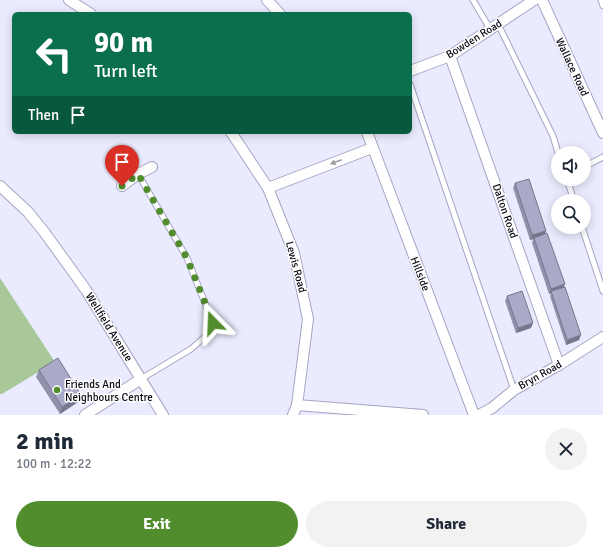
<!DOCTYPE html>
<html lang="en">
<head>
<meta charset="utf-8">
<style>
	:root { --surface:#fff; --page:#f2f2f3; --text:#1f2937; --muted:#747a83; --accent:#518d2c }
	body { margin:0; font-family:Signika,sans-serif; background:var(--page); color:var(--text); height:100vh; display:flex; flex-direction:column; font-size:15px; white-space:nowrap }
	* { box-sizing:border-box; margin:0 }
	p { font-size:13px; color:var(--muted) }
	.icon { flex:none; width:22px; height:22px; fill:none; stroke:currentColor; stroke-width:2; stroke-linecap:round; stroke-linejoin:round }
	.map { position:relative; height:415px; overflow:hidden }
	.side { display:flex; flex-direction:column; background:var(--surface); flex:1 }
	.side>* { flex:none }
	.top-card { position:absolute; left:12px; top:12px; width:400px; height:122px; border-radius:6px; box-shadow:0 2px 10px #0003; background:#0b6e4f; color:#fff; overflow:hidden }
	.fabs { position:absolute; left:551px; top:146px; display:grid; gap:8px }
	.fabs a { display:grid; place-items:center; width:40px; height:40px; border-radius:50%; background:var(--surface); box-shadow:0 2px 10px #0003; font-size:20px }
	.pin { position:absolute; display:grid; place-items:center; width:34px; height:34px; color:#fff; margin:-41px -17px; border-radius:50% 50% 50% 0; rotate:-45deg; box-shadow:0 0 4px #0007 }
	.pin .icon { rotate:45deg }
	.me { position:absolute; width:44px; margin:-22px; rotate:339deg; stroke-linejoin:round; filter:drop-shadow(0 0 3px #0008) }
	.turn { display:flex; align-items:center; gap:14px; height:84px; padding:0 16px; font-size:18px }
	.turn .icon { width:52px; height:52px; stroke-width:2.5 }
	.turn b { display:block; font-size:28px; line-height:34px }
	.then { display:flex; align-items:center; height:38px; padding:0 16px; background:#0003; gap:8px; font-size:15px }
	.round { display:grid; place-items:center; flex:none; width:42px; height:42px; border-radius:21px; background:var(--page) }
	.overview { display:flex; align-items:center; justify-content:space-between; height:68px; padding:0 16px }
	h1 { font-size:24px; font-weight:700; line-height:30px }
	.action { display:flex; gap:8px; margin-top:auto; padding:8px 16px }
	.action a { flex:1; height:46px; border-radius:24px; background:var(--accent); color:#fff; font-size:16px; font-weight:700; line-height:46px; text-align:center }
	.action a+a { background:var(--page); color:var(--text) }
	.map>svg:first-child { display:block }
	.green { fill:#a9c89a }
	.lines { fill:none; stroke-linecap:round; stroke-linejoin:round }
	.service-casing { stroke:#a5a5c3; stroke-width:7 }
	.minor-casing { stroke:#a5a5c3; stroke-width:12 }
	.service { stroke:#fff; stroke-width:5 }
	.minor { stroke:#fff; stroke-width:10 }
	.wall { fill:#9191ac }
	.shaded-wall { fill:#76768c }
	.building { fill:#a9a9c8; stroke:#76768c }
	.oneway { fill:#9d9da1 }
	.route { stroke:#518d2c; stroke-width:7; stroke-dasharray:0 12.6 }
	.poi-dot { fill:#518d2c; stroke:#fff; stroke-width:1.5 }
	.labels { text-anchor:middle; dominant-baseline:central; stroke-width:3; stroke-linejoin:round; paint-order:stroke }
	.street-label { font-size:11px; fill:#0a0a14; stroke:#fff }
	.poi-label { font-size:11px; fill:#0a0a14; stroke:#fff; text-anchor:start }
</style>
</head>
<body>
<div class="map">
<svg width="603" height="415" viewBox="0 0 603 415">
	<rect width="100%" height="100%" fill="#eaebfe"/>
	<path class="green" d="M0,278L55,362L2,394H0Z"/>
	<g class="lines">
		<g class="service-casing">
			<g id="service">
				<path d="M473,0L490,29"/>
				<path d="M601,0L603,6"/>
				<path d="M498,24L553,136L558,153"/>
				<path d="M410,84L514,390"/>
				<path d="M584,167L603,157"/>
				<path d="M138,174L187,258L213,323L208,334L191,349L141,379"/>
				<path d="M567,179L574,201"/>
				<path d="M582,227L603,291"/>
			</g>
		</g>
		<g class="minor-casing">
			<g id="minor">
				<path d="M69,0L91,14"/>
				<path d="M267,0L280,14"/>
				<path d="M542,0L603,133"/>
				<path d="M450,56L559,365"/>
				<path d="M410,71L450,56L534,0"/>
				<path d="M231,132L268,188L294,253L308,319L297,405L293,415"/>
				<path d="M367,132L474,415"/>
				<path d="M0,186L28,212L45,233L86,290L163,415"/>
				<path d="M122,186L138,174L152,167"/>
				<path d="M268,188L372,148"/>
				<path d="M297,405L423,415"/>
				<path d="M85,415L141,379"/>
				<path d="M479,415L492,408L514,390L559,365L603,337"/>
			</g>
		</g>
		<use href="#service" class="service"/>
		<use href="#minor" class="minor"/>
	</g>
	<g class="wall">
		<path d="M515,183L546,231L545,234L565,284L563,287L579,340L566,345L550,296L551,293L549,294L532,243L533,239L530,240L513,188Z"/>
		<path d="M507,296L531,328L516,333L505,301Z"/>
		<path d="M39,370L78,402L60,414L36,377Z"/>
	</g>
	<g class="shaded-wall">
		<path d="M546,231L544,236L534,238L533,239L530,240L532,235Z"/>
		<path d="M565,284L563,289L551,291V293L549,294L551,289Z"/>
		<path d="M533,323L531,328L516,333L518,328Z"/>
		<path d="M581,335L579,340L566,345L567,340Z"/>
		<path d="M81,395L78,402L60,414L62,407Z"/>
	</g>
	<g class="building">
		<path d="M529,179L546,231L532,235L515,183Z"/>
		<path d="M547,233L565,284L551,289L534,238Z"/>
		<path d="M565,287L581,335L567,340L551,291Z"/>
		<path d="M522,291L533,323L518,328L507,296Z"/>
		<path d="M58,358L81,395L62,407L39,370Z"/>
	</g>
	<defs><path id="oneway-solid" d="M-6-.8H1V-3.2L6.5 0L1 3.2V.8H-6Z"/></defs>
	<use class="oneway" href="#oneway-solid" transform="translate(336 162) rotate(159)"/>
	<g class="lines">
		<path class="route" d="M122,186L138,174L187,258L213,323"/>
	</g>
	<circle class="poi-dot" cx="57" cy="390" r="4"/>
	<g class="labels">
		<g class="street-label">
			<text transform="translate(474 39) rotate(-32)">Bowden Road</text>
			<text transform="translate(572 67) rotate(65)">Wallace Road</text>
			<text transform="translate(505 211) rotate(71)">Dalton Road</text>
			<text transform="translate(296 267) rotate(75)">Lewis Road</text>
			<text transform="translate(420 274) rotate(69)">Hillside</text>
			<text transform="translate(109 327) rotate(58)">Wellfield Avenue</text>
			<text transform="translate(540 375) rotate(-29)">Bryn Road</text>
		</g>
		<g class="poi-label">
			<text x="65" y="384">Friends And<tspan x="65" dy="13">Neighbours Centre</tspan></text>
		</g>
	</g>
</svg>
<div class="fabs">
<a><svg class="icon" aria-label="sound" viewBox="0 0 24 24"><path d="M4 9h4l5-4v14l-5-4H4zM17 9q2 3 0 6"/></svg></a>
<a><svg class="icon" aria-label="search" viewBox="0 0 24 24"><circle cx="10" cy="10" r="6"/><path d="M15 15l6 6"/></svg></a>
</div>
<div class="pin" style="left:122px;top:186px;background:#d93025"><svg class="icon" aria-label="arrive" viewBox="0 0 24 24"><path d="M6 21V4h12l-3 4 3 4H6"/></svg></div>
<svg class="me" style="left:213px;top:323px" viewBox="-20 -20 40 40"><path d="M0-17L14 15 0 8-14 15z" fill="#518d2c" stroke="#fff" stroke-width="4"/></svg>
<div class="top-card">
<div class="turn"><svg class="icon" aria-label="left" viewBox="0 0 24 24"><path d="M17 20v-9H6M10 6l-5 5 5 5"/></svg><div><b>90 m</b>Turn left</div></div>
<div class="then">Then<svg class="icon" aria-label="arrive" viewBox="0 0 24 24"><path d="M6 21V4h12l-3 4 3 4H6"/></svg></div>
</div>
</div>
<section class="side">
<div class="overview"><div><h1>2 min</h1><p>100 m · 12:22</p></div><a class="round"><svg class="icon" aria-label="close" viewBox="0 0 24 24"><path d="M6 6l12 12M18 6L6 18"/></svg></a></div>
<div class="action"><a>Exit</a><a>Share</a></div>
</section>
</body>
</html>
